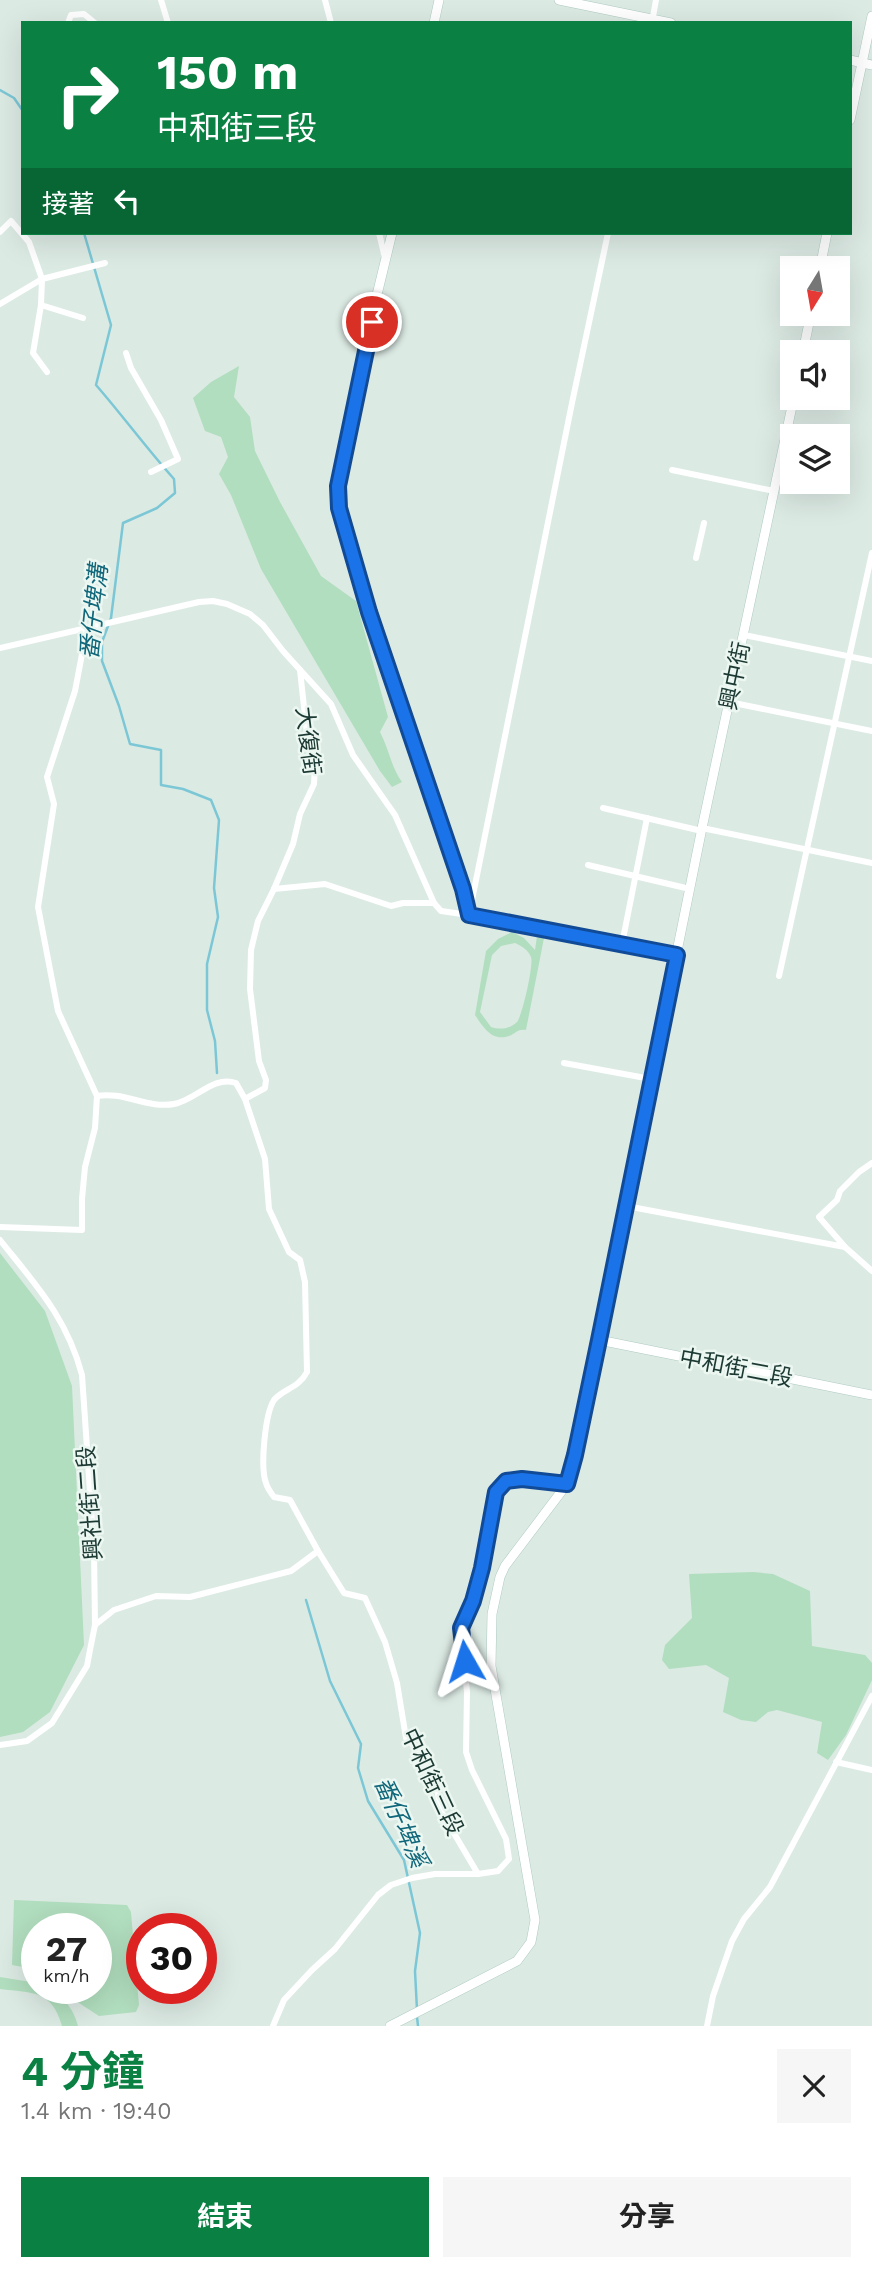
<!DOCTYPE html>
<html lang="zh-TW">
<head>
<meta charset="utf-8">
<style>
	:root { --surface:#fff; --page:#f6f6f6; --text:#222; --muted:#767676; --accent:#0b8043 }
	body { margin:0; font-family:"Work Sans","Noto Sans TC",sans-serif; background:var(--page); color:var(--text); height:100vh; display:flex; flex-direction:column; font-size:26px; white-space:nowrap }
	* { box-sizing:border-box; margin:0 }
	p { font-size:23px; color:var(--muted) }
	.icon { flex:none; width:38px; height:38px; fill:none; stroke:currentColor; stroke-width:2; stroke-linecap:round; stroke-linejoin:round }
	.map { position:relative; height:2026px; overflow:hidden }
	.panel { display:flex; flex-direction:column; background:var(--surface); flex:1 }
	.panel>* { flex:none }
	.top-card { position:absolute; left:21px; top:21px; width:831px; height:214px; border-radius:0px; box-shadow:0 7px 28px #0002; background:#0b8043; color:#fff; overflow:hidden }
	.needle { width:46px; rotate:191deg }
	.controls { position:absolute; left:780px; top:256px; display:grid; gap:14px }
	.controls a { display:grid; place-items:center; width:70px; height:70px; border-radius:0px; background:var(--surface); box-shadow:0 7px 28px #0002; font-size:35px }
	.speed { position:absolute; left:21px; top:1913px; display:flex; gap:14px; font-size:35px; font-weight:700; text-align:center }
	.speed>* { display:grid; place-content:center; width:91px; height:91px; border-radius:50%; background:var(--surface); box-shadow:0 7px 28px #0002; line-height:1 }
	.speed small { font-size:18px; font-weight:400 }
	.speed .limit { border:10px solid #d22; background:#fff; color:#111 }
	.pin { position:absolute; display:grid; place-items:center; width:60px; height:60px; color:#fff; margin:-30px; border:4px solid #fff; border-radius:50%; box-shadow:0 2px 7px #0007 }
	.me { position:absolute; width:77px; margin:-38px; rotate:354deg; stroke-linejoin:round; filter:drop-shadow(0 0 5px #0008) }
	.turn { display:flex; align-items:center; gap:24px; height:147px; padding:0 21px; font-size:32px }
	.turn .icon { width:91px; height:91px; stroke-width:2.5 }
	.turn b { display:block; font-size:49px; line-height:60px }
	.then { display:flex; align-items:center; height:66px; padding:0 21px; background:#0003; gap:14px; font-size:26px }
	.round { display:grid; place-items:center; flex:none; width:74px; height:74px; border-radius:0px; background:var(--page) }
	.head { display:flex; align-items:center; justify-content:space-between; height:119px; padding:0 21px }
	h1 { font-size:42px; font-weight:700; line-height:52px; color:var(--accent) }
	.primary-button { display:flex; gap:14px; margin-top:auto; padding:14px 21px }
	.primary-button a { flex:1; height:80px; border-radius:0px; background:var(--accent); color:#fff; font-size:28px; font-weight:700; line-height:80px; text-align:center }
	.primary-button a+a { background:var(--page); color:var(--text) }
	.map>svg:first-child { display:block }
	.green { fill:#b1debe; fill-rule:evenodd }
	.lines { fill:none; stroke-linecap:round; stroke-linejoin:round }
	.stream { stroke:#7cc7d6; stroke-width:2.5 }
	.secondary-casing { stroke:#aecbc1; stroke-width:10 }
	.street { stroke:#fff; stroke-width:6 }
	.secondary { stroke:#fff; stroke-width:9 }
	.route-casing { stroke:#114b97; stroke-width:18 }
	.route { stroke:#1a73e8; stroke-width:12 }
	.labels { text-anchor:middle; dominant-baseline:central; stroke-width:5; stroke-linejoin:round; paint-order:stroke }
	.street-label { font-size:23px; fill:#1c3a33; stroke:#ecf7f2 }
	.water-label { font-size:24px; font-style:italic; fill:#12687b; stroke:#ecf7f2 }
</style>
</head>
<body>
<div class="map">
<svg width="872" height="2026" viewBox="0 0 872 2026">
	<rect width="100%" height="100%" fill="#dceae4"/>
	<g class="green">
		<path d="M239,366L234,397L250,417L255,451L280,502L321,576L356,601L388,717L380,732C389,749 391,767 402,782L392,787L380,771L261,569L231,495L219,474L228,457L221,437L205,431L193,398L211,382Z"/>
		<path d="M512,932L524,938L535,950L537,936L544,938L526,1030C517,1029 517,1033 509,1036C492,1042 483,1027 475,1015L486,951L498,939ZM515,943C522,946 528,950 531,957C534,964 522,1017 517,1022C510,1029 500,1030 491,1027L480,1012L492,955L501,946Z"/>
		<path d="M0,1253L45,1311L72,1386L84,1645L50,1712L23,1732L0,1737Z"/>
		<path d="M753,1572L773,1574L810,1591L812,1646L865,1655L872,1663V1680L846,1735L828,1760L817,1753L822,1722L777,1710L768,1712L756,1722L741,1720L723,1712L729,1678L706,1665L669,1669L662,1660L665,1645L692,1618L689,1574Z"/>
		<path d="M14,1900L127,1905L131,1912L138,1994L139,2005L136,2012L99,2016L56,1988H96V1928H37V1971L28,1968L12,1965Z"/>
		<path d="M0,1977L37,1983V1988H53C65,2000 74,2010 78,2026H62C52,1990 32,1993 0,1989Z"/>
	</g>
	<g class="lines">
		<g class="stream">
			<path d="M0,90L14,98L23,111"/>
			<path d="M84,233L111,325L96,385C123,416 147,449 174,479L175,493L157,508L123,523L111,618L102,642V661L119,706L130,744L161,750V785L183,789L211,800L219,820L214,888L218,917L207,964V1010L215,1041L217,1073"/>
			<path d="M306,1600L330,1681L361,1744L358,1768L368,1801L404,1860L420,1933L415,1971L417,2010"/>
			<path d="M417,2017L418,2026"/>
		</g>
		<g class="secondary-casing">
			<g id="secondary">
				<path d="M559,0L671,23"/>
				<path d="M434,23L439,0"/>
				<path d="M850,60L872,65"/>
				<path d="M850,120L872,16"/>
				<path d="M392,233L375,303L338,486L339,508L369,613L463,889L469,915L677,955"/>
				<path d="M820,268L827,233"/>
				<path d="M803,352L811,313"/>
				<path d="M599,1340L872,1395"/>
				<path d="M390,2026L517,1961L531,1942L535,1920L491,1666L492,1614L500,1577L505,1566L567,1484L575,1455L702,828L794,397"/>
			</g>
		</g>
		<g class="street">
			<path d="M161,0L168,23"/>
			<path d="M325,0L331,23"/>
			<path d="M652,22L656,0"/>
			<path d="M68,23L71,15L84,14L95,23"/>
			<path d="M0,232L11,221L29,242L42,279L41,305L33,353L47,372"/>
			<path d="M379,233L385,258"/>
			<path d="M0,304L42,279L105,263"/>
			<path d="M41,305L83,318"/>
			<path d="M126,353L131,368L161,420L178,459L151,472"/>
			<path d="M672,470L774,491"/>
			<path d="M696,558L704,523"/>
			<path d="M744,635L872,661"/>
			<path d="M0,648L199,602L213,601L227,604L250,614L263,625L283,651L331,704L353,755L395,815L434,903L441,911L469,915L572,403L608,233"/>
			<path d="M729,702L872,731"/>
			<path d="M603,808L702,831"/>
			<path d="M702,828L872,863"/>
			<path d="M588,865L690,889"/>
			<path d="M274,889L325,884L391,906L403,903H434"/>
			<path d="M622,944L647,818"/>
			<path d="M779,976L872,553"/>
			<path d="M564,1063L651,1079"/>
			<path d="M97,1096C123,1091 148,1109 174,1104C196,1100 213,1075 236,1083L245,1099L265,1159L269,1209L289,1252L300,1260L305,1282L307,1372C299,1388 283,1389 274,1400C265,1414 260,1467 266,1483C267,1487 271,1493 274,1497L290,1500L318,1551L344,1593L365,1598L385,1642L397,1683L406,1738L418,1750L436,1785L442,1813L478,1874"/>
			<path d="M245,1099L265,1088L266,1080L259,1061L250,989L251,950L258,921L274,889L293,844L300,814L314,784L315,765L307,735L300,670"/>
			<path d="M626,1206L845,1247L872,1271"/>
			<path d="M0,1227L82,1230V1199L85,1167L95,1128L97,1096L58,1011L38,907L54,804L47,777L75,691L87,628"/>
			<path d="M0,1240C36,1285 67,1318 82,1375L94,1550L95,1625L90,1650L87,1666L52,1723L27,1741L0,1745"/>
			<path d="M845,1247L819,1217L837,1200L840,1191L859,1172L872,1163"/>
			<path d="M95,1625L114,1610L156,1596L190,1597L291,1571L318,1551"/>
			<path d="M836,1762L872,1770"/>
			<path d="M273,2026L284,2000L312,1970L335,1949L378,1895L391,1885L412,1878L435,1874H478L498,1871L509,1859L506,1839L472,1770L466,1752L467,1692L461,1628L473,1601L482,1568L496,1492L506,1481L522,1479L567,1484"/>
			<path d="M707,2026L713,1996L732,1941L744,1919L770,1887L872,1696"/>
		</g>
		<use href="#secondary" class="secondary"/>
	</g>
	<g class="lines">
		<g class="route-casing">
			<path id="route" d="M372,322L338,486L339,508L369,612L463,889L469,915L677,955L599,1340L575,1455L567,1484L522,1479L506,1481L496,1492L482,1568L473,1601L461,1628L465,1661"/>
		</g>
		<use href="#route" class="route"/>
	</g>
	<g class="labels">
		<g class="street-label">
			<text transform="translate(735 676) rotate(-78)">興中街</text>
			<text transform="translate(308 741) rotate(83)">大復街</text>
			<text transform="translate(736 1368) rotate(11)">中和街二段</text>
			<text transform="translate(90 1503) rotate(-94)">興社街二段</text>
			<text transform="translate(432 1782) rotate(65)">中和街三段</text>
		</g>
		<g class="water-label">
			<text transform="translate(94 612) rotate(-84)">番仔埤溝</text>
			<text transform="translate(401 1822) rotate(66)">番仔埤溪</text>
		</g>
	</g>
</svg>
<div class="controls">
<a><svg class="needle" viewBox="-14 -14 28 28"><path d="M0-13l5 13h-10z" fill="#e53935"/><path d="M0 13l5-13h-10z" fill="#767676"/></svg></a>
<a><svg class="icon" aria-label="sound" viewBox="0 0 24 24"><path d="M4 9h4l5-4v14l-5-4H4zM17 9q2 3 0 6"/></svg></a>
<a><svg class="icon" aria-label="layers" viewBox="0 0 24 24"><path d="M12 4l9 5-9 5-9-5zM3 14l9 5 9-5"/></svg></a>
</div>
<div class="speed"><div>27<small>km/h</small></div><div class="limit">30</div></div>
<div class="pin" style="left:372px;top:322px;background:#d93025"><svg class="icon" aria-label="arrive" viewBox="0 0 24 24"><path d="M6 21V4h12l-3 4 3 4H6"/></svg></div>
<svg class="me" style="left:465px;top:1661px" viewBox="-20 -20 40 40"><path d="M0-17L14 15 0 8-14 15z" fill="#1a73e8" stroke="#fff" stroke-width="4"/></svg>
<div class="top-card">
<div class="turn"><svg class="icon" aria-label="right" viewBox="0 0 24 24"><path d="M7 20v-9h11M14 6l5 5-5 5"/></svg><div><b>150 m</b>中和街三段</div></div>
<div class="then">接著<svg class="icon" aria-label="left" viewBox="0 0 24 24"><path d="M17 20v-9H6M10 6l-5 5 5 5"/></svg></div>
</div>
</div>
<section class="panel">
<div class="head"><div><h1>4 分鐘</h1><p>1.4 km · 19:40</p></div><a class="round"><svg class="icon" aria-label="close" viewBox="0 0 24 24"><path d="M6 6l12 12M18 6L6 18"/></svg></a></div>
<div class="primary-button"><a>結束</a><a>分享</a></div>
</section>
</body>
</html>
